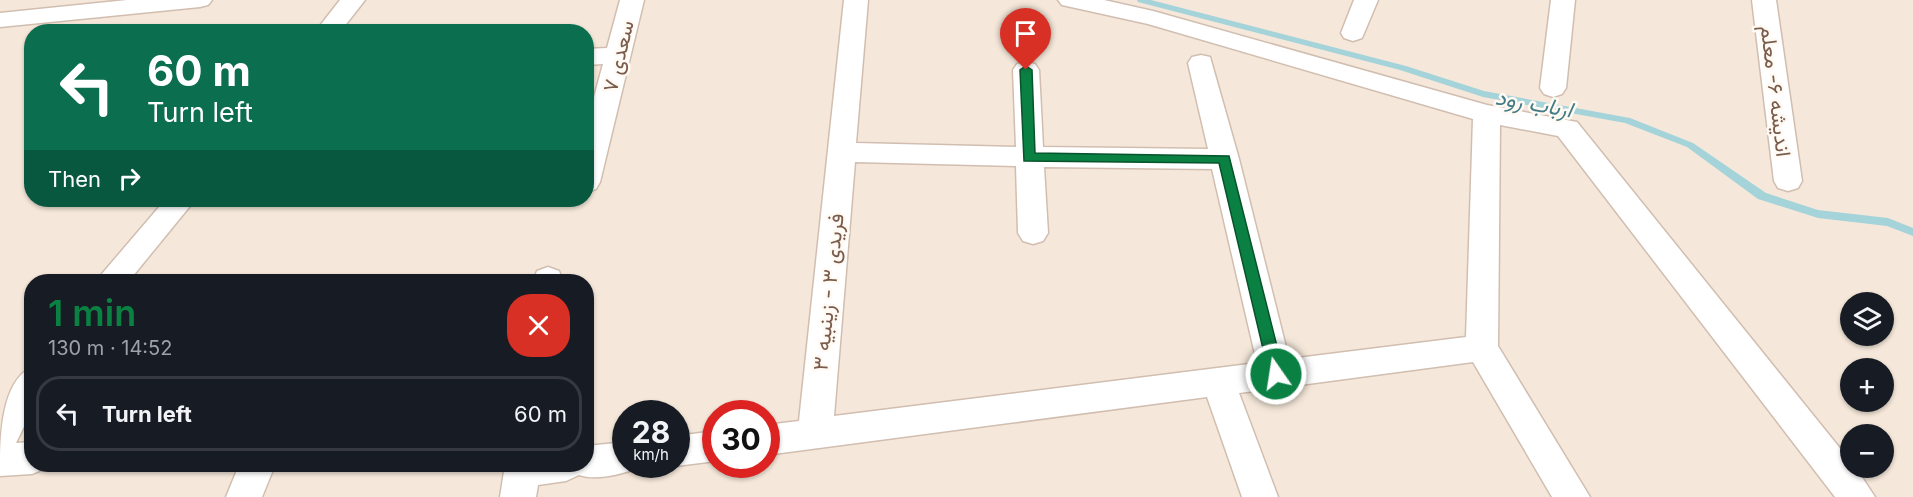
<!DOCTYPE html>
<html lang="en">
<head>
<meta charset="utf-8">
<style>
	:root { --surface:#171b24; --page:#242831; --text:#f1f3f6; --muted:#9ea1a6; --line:#363941; --accent:#0b8043 }
	body { margin:0; font-family:Inter,Vazirmatn,sans-serif; background:var(--page); color:var(--text); height:100vh; display:flex; flex-direction:column; font-size:22px; white-space:nowrap }
	* { box-sizing:border-box; margin:0 }
	p { font-size:20px; color:var(--muted) }
	.icon { flex:none; width:33px; height:33px; fill:none; stroke:currentColor; stroke-width:2; stroke-linecap:round; stroke-linejoin:round }
	.map { position:relative; flex:1; overflow:hidden }
	.details { position:absolute; left:24px; top:274px; width:570px; height:198px; display:flex; flex-direction:column; background:var(--surface); border-radius:24px; box-shadow:0 2px 4px #0004 }
	.details>* { flex:none }
	.guide { position:absolute; left:24px; top:24px; width:570px; height:183px; border-radius:24px; box-shadow:0 2px 4px #0004; background:#0b6e4f; color:#fff; overflow:hidden }
	.tools { position:absolute; left:1840px; top:292px; display:grid; gap:12px }
	.tools a { display:grid; place-items:center; width:54px; height:54px; border-radius:50%; background:var(--surface); box-shadow:0 2px 4px #0004; font-size:30px }
	.speed { position:absolute; left:612px; top:400px; display:flex; gap:12px; font-size:30px; font-weight:700; text-align:center }
	.speed>* { display:grid; place-content:center; width:78px; height:78px; border-radius:50%; background:var(--surface); box-shadow:0 2px 4px #0004; line-height:1 }
	.speed small { font-size:15px; font-weight:400 }
	.speed .limit { border:9px solid #d22; background:#fff; color:#111 }
	.pin { position:absolute; display:grid; place-items:center; width:51px; height:51px; color:#fff; margin:-62px -26px; border-radius:50% 50% 50% 0; rotate:-45deg; box-shadow:0 0 6px #0007 }
	.pin .icon { rotate:45deg }
	.me { position:absolute; width:66px; margin:-33px; rotate:347deg; stroke-linejoin:round; filter:drop-shadow(0 0 4px #0008) }
	.turn { display:flex; align-items:center; gap:21px; height:126px; padding:0 24px; font-size:27px }
	.turn .icon { width:78px; height:78px; stroke-width:2.5 }
	.turn b { display:block; font-size:42px; line-height:51px }
	.then { display:flex; align-items:center; height:57px; padding:0 24px; background:#0003; gap:12px; font-size:22px }
	.round { display:grid; place-items:center; flex:none; width:63px; height:63px; border-radius:24px; background:var(--page) }
	.head { display:flex; align-items:center; justify-content:space-between; height:102px; padding:0 24px }
	h1 { font-size:36px; font-weight:600; line-height:45px; color:var(--accent) }
	ul { padding:0; list-style:none }
	li { display:flex; align-items:center; gap:18px; height:75px; margin:0 12px 9px; padding:0 12px; border:3px solid var(--line); border-radius:24px }
	li div { flex:1 }
	li b { display:block; font-size:22px }
	li em { font-style:normal }
	.map>svg:first-child { display:block }
	.residential { fill:#f5e8da; fill-rule:evenodd }
	.lines { fill:none; stroke-linecap:round; stroke-linejoin:round }
	.stream { fill:#a5d3da; fill-rule:evenodd }
	.street-casing { stroke:#d1beb0; stroke-width:3 }
	.street { fill:#fff; fill-rule:evenodd }
	.route { fill:#0b8043; stroke:#07532c; stroke-width:1.5 }
	.labels { text-anchor:middle; dominant-baseline:central; stroke-width:5; stroke-linejoin:round; paint-order:stroke }
	.street-label { font-size:21px; fill:#7a5c4d; stroke:#fffaf3 }
	.water-label { font-size:22px; font-style:italic; fill:#437c86; stroke:#fffaf3 }
</style>
</head>
<body>
<div class="map">
<svg width="1913" height="497" viewBox="0 0 1913 497">
	<rect width="100%" height="100%" fill="#fdf6ec"/>
	<path class="residential" d="M0,0H1913V497H0ZM32,32H586V200H32ZM32,282H586V465H32ZM1851,303H1884V336H1851ZM1851,369H1884V402H1851ZM626,414H676V465H626ZM716,414H766V465H716ZM1851,435H1884V468H1851Z"/>
	<g class="lines">
		<path class="stream" d="M1137,0H1151L1406,66L1484,91L1630,118L1693,143L1766,193L1818,210L1888,218L1913,228V236L1887,226L1818,218L1758,199L1687,147L1625,123L1483,97L1400,70L1138,2Z"/>
		<g class="street-casing">
			<g id="street">
				<path d="M127,0H212L208,5L200,7L0,27V13Z"/>
				<path d="M340,0H365L340,32H315Z"/>
				<path d="M620,0H644L600,182L596,189L586,192V127L603,64L586,65V49L607,48Z"/>
				<path d="M844,0H868L856,143L1016,147L1013,70L1017,64L1026,62L1035,64L1039,70L1043,147L1208,149L1188,63L1192,57L1201,55L1210,57L1239,159L1289,359L1466,337L1473,119L1148,24L1062,5L1058,0H1104L1153,11L1487,105L1577,122L1851,462V468H1856L1875,497H1835L1558,136L1500,125L1498,346L1590,497H1552L1473,362L1239,393L1278,497H1242L1207,397L766,455V425L799,421ZM855,162L1016,166L1018,233L1023,241L1033,244L1043,241L1048,233L1044,167L1212,169L1257,363L834,416Z"/>
				<path d="M1354,0H1378L1362,38L1353,41L1344,38L1341,33Z"/>
				<path d="M1551,0H1575L1566,88L1562,94L1553,97L1544,94L1540,88Z"/>
				<path d="M1752,0H1776L1802,181L1798,188L1788,191L1778,188L1774,181Z"/>
				<path d="M165,200H195L128,282H95Z"/>
				<path d="M548,267L559,271L563,282H533L537,271Z"/>
				<path d="M32,367V410L16,443L32,442V465H46L44,469L32,474L0,476C0,440 0,382 32,367Z"/>
				<path d="M716,431V461L676,466L672,465H676V436Z"/>
				<path d="M626,442V465H640L638,468C622,474 596,481 579,475L566,481L538,485L536,497H500L505,465H586V446Z"/>
				<path d="M239,465H275L262,497H226Z"/>
			</g>
		</g>
		<use href="#street" class="street"/>
	</g>
	<path class="route" d="M1026,66L1032,70L1035,153L1229,156L1284,374L1281,379H1271L1269,374L1219,163L1024,161L1020,70Z"/>
	<g class="labels">
		<g class="street-label">
			<text transform="translate(618 56) rotate(-76)">سعدی ۷</text>
			<text transform="translate(1776 91) rotate(83)">اندیشه ۶- معلم</text>
			<text transform="translate(828 292) rotate(-84)">فریدی ۳ - زینبیه ۳</text>
		</g>
		<g class="water-label">
			<text transform="translate(1534 103) rotate(10)">ارباب رود</text>
		</g>
	</g>
</svg>
<div class="tools">
<a><svg class="icon" aria-label="layers" viewBox="0 0 24 24"><path d="M12 4l9 5-9 5-9-5zM3 14l9 5 9-5"/></svg></a>
<a>+</a>
<a>−</a>
</div>
<div class="speed"><div>28<small>km/h</small></div><div class="limit">30</div></div>
<div class="pin" style="left:1026px;top:70px;background:#d93025"><svg class="icon" aria-label="arrive" viewBox="0 0 24 24"><path d="M6 21V4h12l-3 4 3 4H6"/></svg></div>
<svg class="me" style="left:1276px;top:374px" viewBox="-20 -20 40 40"><circle r="17" fill="#0b8043" stroke="#fff" stroke-width="3"/><path d="M0-11L8 9 0 5-8 9z" fill="#fff"/></svg>
<div class="guide">
<div class="turn"><svg class="icon" aria-label="left" viewBox="0 0 24 24"><path d="M17 20v-9H6M10 6l-5 5 5 5"/></svg><div><b>60 m</b>Turn left</div></div>
<div class="then">Then<svg class="icon" aria-label="right" viewBox="0 0 24 24"><path d="M7 20v-9h11M14 6l5 5-5 5"/></svg></div>
</div>
<section class="details">
<div class="head"><div><h1>1 min</h1><p>130 m · 14:52</p></div><a class="round" style="background:#d93025;color:#fff"><svg class="icon" aria-label="close" viewBox="0 0 24 24"><path d="M6 6l12 12M18 6L6 18"/></svg></a></div>
<ul>
<li><svg class="icon" aria-label="left" viewBox="0 0 24 24"><path d="M17 20v-9H6M10 6l-5 5 5 5"/></svg><div><b>Turn left</b></div><em>60 m</em></li>
</ul>
</section>
</div>
</body>
</html>
